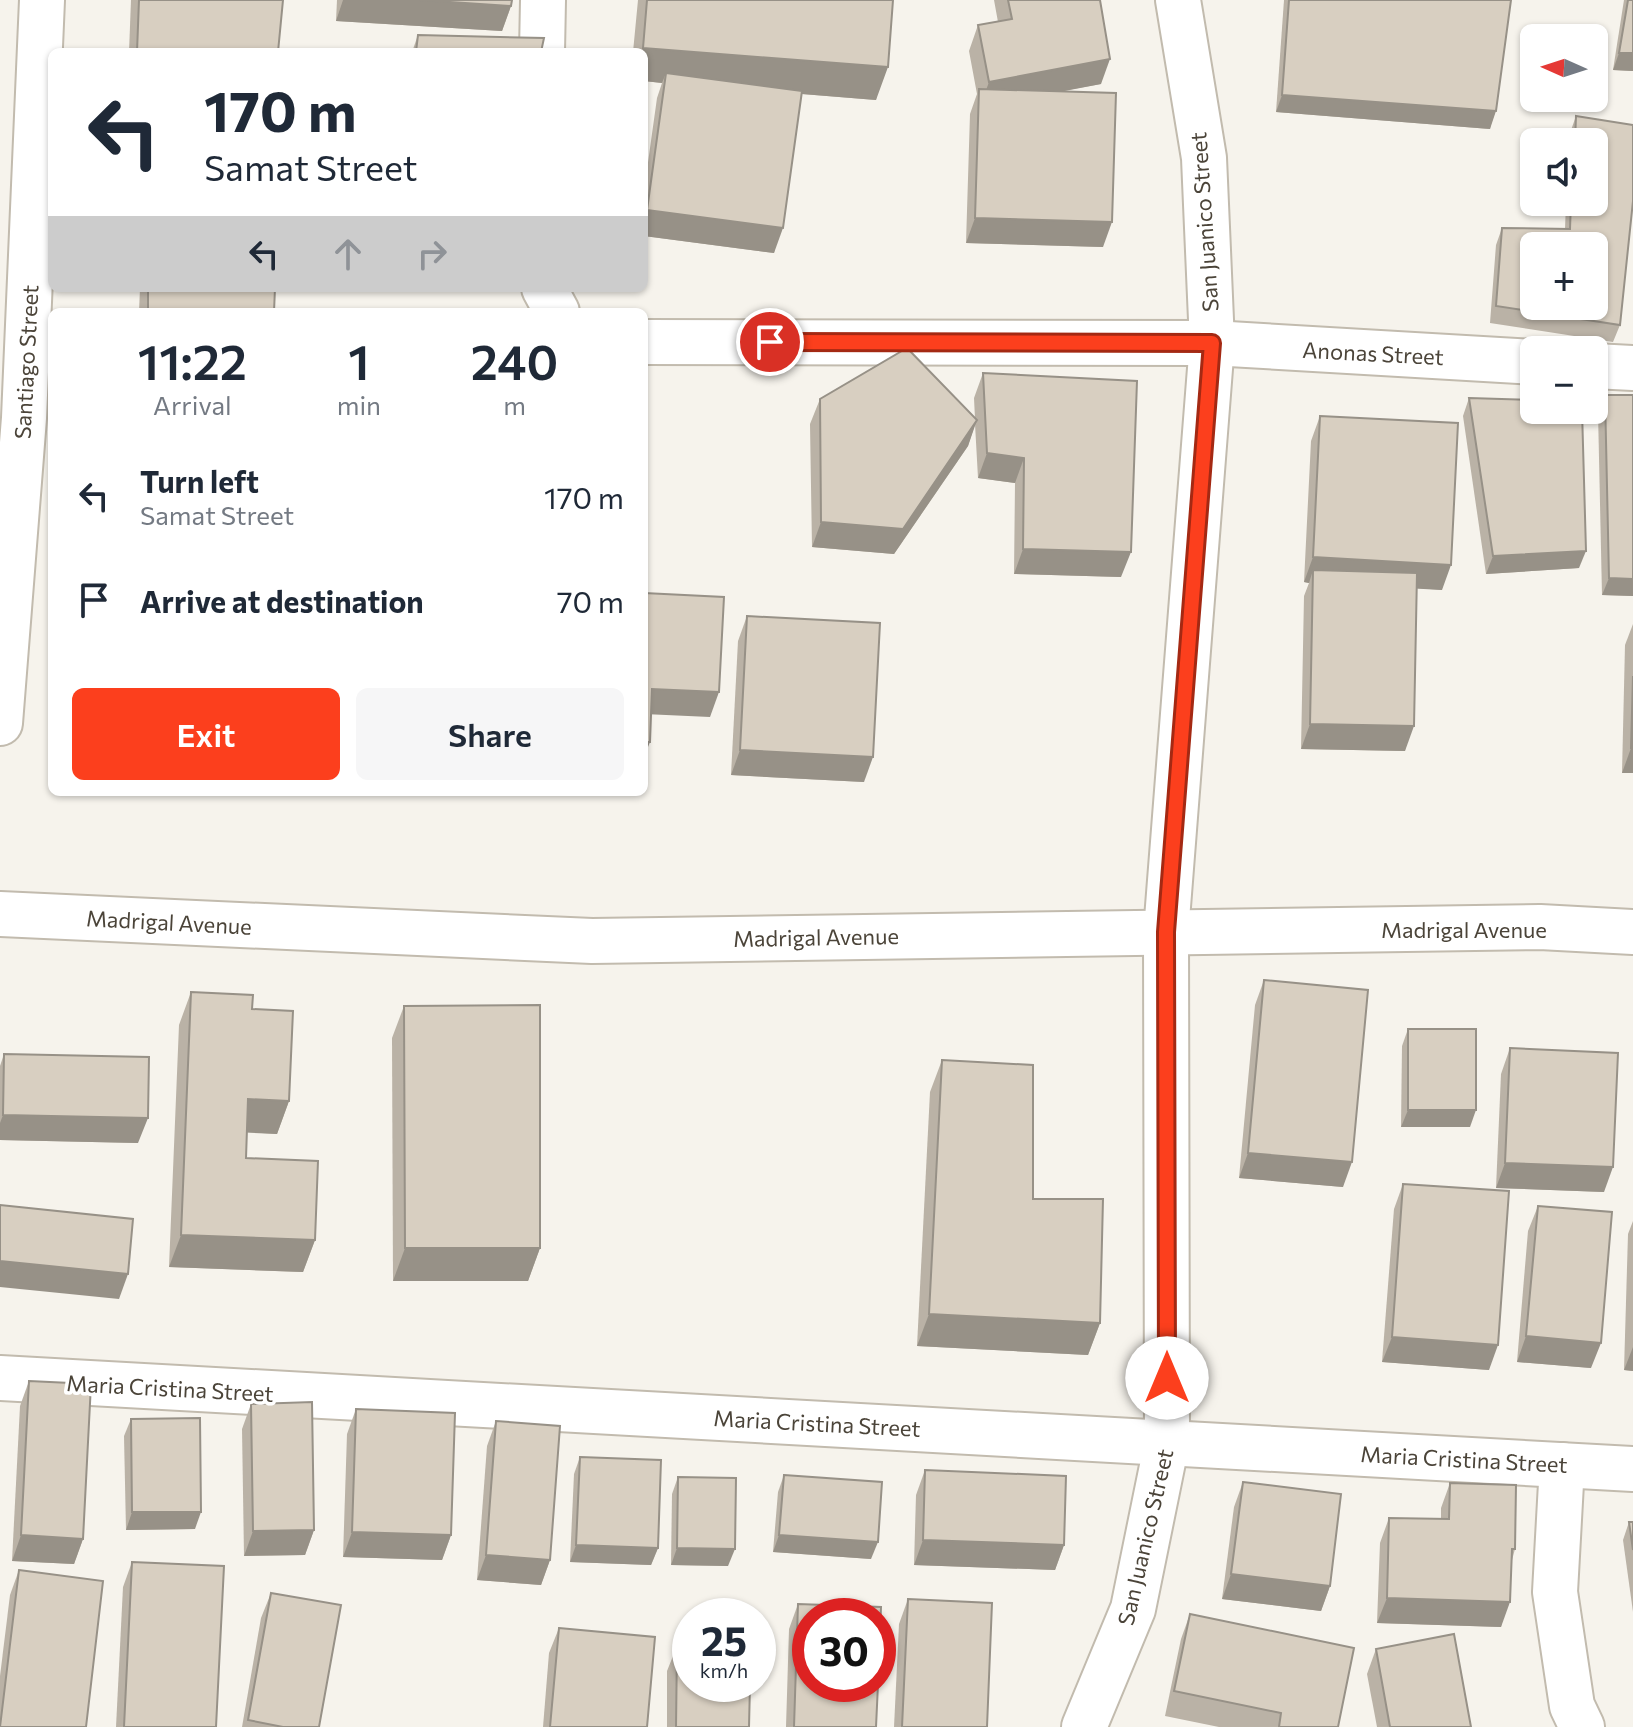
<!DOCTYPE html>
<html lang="en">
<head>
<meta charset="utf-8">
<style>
	:root { --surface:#fff; --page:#f6f6f7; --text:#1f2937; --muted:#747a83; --accent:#fc3f1d }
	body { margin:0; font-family:Commissioner,sans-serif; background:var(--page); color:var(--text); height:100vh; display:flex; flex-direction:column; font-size:30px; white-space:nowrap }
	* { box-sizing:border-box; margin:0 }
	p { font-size:26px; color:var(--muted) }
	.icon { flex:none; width:44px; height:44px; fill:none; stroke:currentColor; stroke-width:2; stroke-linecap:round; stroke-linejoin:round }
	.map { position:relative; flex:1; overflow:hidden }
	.details { position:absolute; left:48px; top:308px; width:600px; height:488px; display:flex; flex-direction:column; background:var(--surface); border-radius:12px; box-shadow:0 2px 6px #0004 }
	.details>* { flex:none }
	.guide { position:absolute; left:48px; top:48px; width:600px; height:244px; border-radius:12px; box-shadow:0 2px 6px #0004; background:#fff; color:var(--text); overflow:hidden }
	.needle { width:52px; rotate:273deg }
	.buttons { position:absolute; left:1520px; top:24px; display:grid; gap:16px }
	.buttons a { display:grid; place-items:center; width:88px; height:88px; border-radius:12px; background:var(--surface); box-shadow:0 2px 6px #0004; font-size:40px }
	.speed { position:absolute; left:672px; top:1598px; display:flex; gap:16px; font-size:40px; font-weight:700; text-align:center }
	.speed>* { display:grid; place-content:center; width:104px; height:104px; border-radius:50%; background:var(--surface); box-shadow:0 2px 6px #0004; line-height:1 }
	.speed small { font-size:20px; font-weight:400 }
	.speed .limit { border:12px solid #d22; background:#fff; color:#111 }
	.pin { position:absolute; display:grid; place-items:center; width:68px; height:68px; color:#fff; margin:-34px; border:4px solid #fff; border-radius:50%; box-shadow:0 2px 8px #0007 }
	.me { position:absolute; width:88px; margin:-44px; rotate:0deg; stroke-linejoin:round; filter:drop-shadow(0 0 6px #0008) }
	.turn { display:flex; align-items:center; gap:28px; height:168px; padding:0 24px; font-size:36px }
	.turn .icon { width:104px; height:104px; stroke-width:2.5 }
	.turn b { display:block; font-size:56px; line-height:68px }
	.lanes { display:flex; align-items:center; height:76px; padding:0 24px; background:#0003; justify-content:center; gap:40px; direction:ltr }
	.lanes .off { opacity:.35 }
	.eta { display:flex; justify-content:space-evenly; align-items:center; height:136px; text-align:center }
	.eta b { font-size:48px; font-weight:600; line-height:56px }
	.primary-button { display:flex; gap:16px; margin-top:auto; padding:16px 24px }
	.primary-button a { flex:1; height:92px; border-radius:12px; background:var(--accent); color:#fff; font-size:32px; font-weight:600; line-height:92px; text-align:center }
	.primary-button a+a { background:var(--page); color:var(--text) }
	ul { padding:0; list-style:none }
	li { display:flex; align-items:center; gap:24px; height:104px; padding:0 24px }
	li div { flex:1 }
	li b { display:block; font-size:30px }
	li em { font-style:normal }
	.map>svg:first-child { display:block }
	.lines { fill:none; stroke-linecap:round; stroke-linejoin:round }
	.minor-casing { stroke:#c2bbae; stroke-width:48 }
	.tertiary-casing { stroke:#c2bbae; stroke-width:48 }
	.minor { stroke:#fff; stroke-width:44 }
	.tertiary { stroke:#fff; stroke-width:44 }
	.wall { fill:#bab2a6; fill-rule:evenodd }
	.shaded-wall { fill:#979187 }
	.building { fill:#d8cfc1; stroke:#979187; stroke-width:2; fill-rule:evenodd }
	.route-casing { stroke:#a42913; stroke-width:20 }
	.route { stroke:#fc3f1d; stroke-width:14 }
	.labels { text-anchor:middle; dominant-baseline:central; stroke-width:7; stroke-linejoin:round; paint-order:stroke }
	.street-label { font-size:22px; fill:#4b4439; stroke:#fff }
</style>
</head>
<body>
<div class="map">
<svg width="1633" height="1727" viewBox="0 0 1633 1727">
	<rect width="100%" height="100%" fill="#f6f3ec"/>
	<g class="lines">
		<g class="minor-casing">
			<g id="minor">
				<path d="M542,52L543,0"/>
				<path d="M544,288L557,312"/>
				<path d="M644,342L1212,343L1534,362"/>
				<path d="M1594,366L1633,368"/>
				<path d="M0,723L24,418L42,0"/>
				<path d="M0,1378L1633,1469"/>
				<path d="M1562,1465L1555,1592L1572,1706L1582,1727"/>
				<path d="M1084,1727L1133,1609L1167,1442L1166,932L1212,343L1204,158L1178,0"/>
			</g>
		</g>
		<g class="tertiary-casing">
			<path id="tertiary" d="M0,914L592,941L1540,927L1633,932"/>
		</g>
		<use href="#minor" class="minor"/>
		<use href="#tertiary" class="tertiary"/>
	</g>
	<g class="wall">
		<path d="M131,0H283L278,52H129Z"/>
		<path d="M337,0H512L511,6L502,31L336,21Z"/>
		<path d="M638,0H893L876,100L802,94L774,253L644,236V191L657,98L662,83L644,81V52H633Z"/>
		<path d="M994,0H1100L1101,84L1062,91L1103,247L966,243L970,114L977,94L969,51L978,25L998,22Z"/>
		<path d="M1284,0H1511L1490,129L1276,112Z"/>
		<path d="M1624,0H1633V71L1613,70Z"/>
		<path d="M418,35L541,52H412Z"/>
		<path d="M1576,116L1633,125V201L1620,325L1613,342L1490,323L1496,245L1502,228L1565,229L1566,202H1594V142H1569L1570,133ZM1534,246H1594V306H1534Z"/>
		<path d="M140,288H275L274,312H139Z"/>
		<path d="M983,373L1121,577L1014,574L1015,483L978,478L975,424L968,446L894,554L812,547L810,424L820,399L975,419L974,398Z"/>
		<path d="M1605,395H1633V596L1602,595L1598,412Z"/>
		<path d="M1469,398L1579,568L1486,574L1463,416Z"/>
		<path d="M1320,416L1442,590L1417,588L1405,751L1301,749L1304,596L1309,583L1304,582L1311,441Z"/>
		<path d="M747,616L864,782L731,775L738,641Z"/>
		<path d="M1633,624V773H1622L1625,645Z"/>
		<path d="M1264,980L1343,1187L1239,1178L1255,1005Z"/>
		<path d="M191,992L252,1009L289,1101L277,1134L247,1132L246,1158L315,1240L303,1272L169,1267L179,1025Z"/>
		<path d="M404,1006L540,1248L528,1281H393L392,1038Z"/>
		<path d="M1408,1029L1470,1127H1401L1402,1046Z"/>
		<path d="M1510,1048L1604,1192L1496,1188L1501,1074Z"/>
		<path d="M4,1054L138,1143L0,1140V1066Z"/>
		<path d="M942,1060L1033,1199L1100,1323L1088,1355L917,1346L930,1092Z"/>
		<path d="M1403,1184L1489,1370L1382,1362L1394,1209Z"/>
		<path d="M1538,1206L1591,1368L1517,1362L1528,1231Z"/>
		<path d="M1633,1221V1371L1624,1370L1628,1234Z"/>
		<path d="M29,1381L83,1539L74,1564L12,1561L20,1406Z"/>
		<path d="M251,1404L314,1530L305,1555L244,1556L242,1429Z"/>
		<path d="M356,1409L451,1535L442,1560L343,1557L347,1434Z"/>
		<path d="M131,1419L195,1529L126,1530L124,1436Z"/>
		<path d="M496,1421L550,1560L541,1585L477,1580L487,1446Z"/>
		<path d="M580,1457L658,1548L651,1565L570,1562L574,1474Z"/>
		<path d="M925,1470L1064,1545L1055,1570L914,1565L916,1495Z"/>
		<path d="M784,1475L871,1559L773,1552L778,1492Z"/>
		<path d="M678,1477L728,1566L671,1565L672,1494Z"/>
		<path d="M1243,1482L1330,1586L1321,1611L1222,1599L1234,1507Z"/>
		<path d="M1450,1483L1515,1549L1512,1560L1501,1627L1377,1623L1380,1543L1389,1518L1441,1519V1508Z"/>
		<path d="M1629,1522H1633V1612L1623,1540Z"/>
		<path d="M132,1562L216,1727H116L123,1587Z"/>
		<path d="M19,1570L0,1727V1676L10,1595Z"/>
		<path d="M271,1593L319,1727H242L261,1618Z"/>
		<path d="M908,1599L987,1727H894L899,1624Z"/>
		<path d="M798,1604L876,1727H786L789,1629Z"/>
		<path d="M1190,1614L1338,1727H1219L1165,1716L1181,1639Z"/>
		<path d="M559,1628L647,1727H543L549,1653Z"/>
		<path d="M677,1646L749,1727H667V1671Z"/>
		<path d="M1376,1649L1471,1727H1377L1367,1674Z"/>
	</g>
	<g class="shaded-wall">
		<path d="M343,0H420L511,6L502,31L336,21Z"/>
		<path d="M643,48L888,67L876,100L664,83L666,73L662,83L644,81V52H642Z"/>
		<path d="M1619,53H1633V71L1613,70Z"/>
		<path d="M1110,59L1101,84L980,107L989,82Z"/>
		<path d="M1282,95L1496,111L1490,129L1276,112Z"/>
		<path d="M647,210L783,228L774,253L644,236V218Z"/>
		<path d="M975,218L1112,222L1103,247L966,243Z"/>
		<path d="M977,420L968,446L894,554L812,547L821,522Z"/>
		<path d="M987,453L1024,458L1015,483L978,478Z"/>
		<path d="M1023,549L1131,552L1121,577L1014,574Z"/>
		<path d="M1586,551L1579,568L1486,574L1493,556Z"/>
		<path d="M1313,557L1451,565L1442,590L1313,583V570L1309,583L1304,582Z"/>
		<path d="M1609,578L1633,579V596L1602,595Z"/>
		<path d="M652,689L719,692L710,717L644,714Z"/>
		<path d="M1310,724L1414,726L1405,751L1301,749Z"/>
		<path d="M644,742H650L644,757Z"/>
		<path d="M1631,748H1633V773H1622Z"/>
		<path d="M740,750L873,757L864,782L731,775Z"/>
		<path d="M248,1099L289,1101L277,1134L236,1132Z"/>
		<path d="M1408,1110H1476L1470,1127H1401Z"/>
		<path d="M3,1115L148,1118L138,1143L0,1140V1123Z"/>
		<path d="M1248,1153L1352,1162L1343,1187L1239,1178Z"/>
		<path d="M1505,1163L1613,1167L1604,1192L1496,1188Z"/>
		<path d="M181,1235L315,1240L303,1272L169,1267Z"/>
		<path d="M405,1248H540L528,1281H393Z"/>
		<path d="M0,1261L128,1274L119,1299L0,1287Z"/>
		<path d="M929,1314L1100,1323L1088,1355L917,1346Z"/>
		<path d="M1526,1336L1601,1343L1591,1368L1517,1362Z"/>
		<path d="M1392,1337L1498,1345L1489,1370L1382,1362Z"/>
		<path d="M1633,1347V1371L1624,1370Z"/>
		<path d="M132,1512H201L195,1529L126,1530Z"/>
		<path d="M314,1530L305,1555L244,1556L253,1531Z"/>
		<path d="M352,1532L451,1535L442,1560L343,1557Z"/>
		<path d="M21,1535L83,1539L74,1564L12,1561Z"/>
		<path d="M779,1535L878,1542L871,1559L773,1552Z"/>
		<path d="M923,1540L1064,1545L1055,1570L914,1565Z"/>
		<path d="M576,1545L658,1548L651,1565L570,1562Z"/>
		<path d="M677,1548L735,1549L728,1566L671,1565Z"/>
		<path d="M486,1555L550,1560L541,1585L477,1580Z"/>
		<path d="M1231,1574L1330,1586L1321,1611L1222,1599Z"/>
		<path d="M1387,1598L1510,1602L1501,1627L1377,1623Z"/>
	</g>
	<g class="building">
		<path d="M139,0H283L278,52H137Z"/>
		<path d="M420,0H512L511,6Z"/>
		<path d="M647,0H893L888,67L643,48Z"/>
		<path d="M1008,0H1100L1110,59L989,82L978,25L1012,19Z"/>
		<path d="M1289,0H1511L1496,111L1282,95Z"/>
		<path d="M1628,0H1633V53H1619Z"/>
		<path d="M418,35L544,38L541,52H416Z"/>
		<path d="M666,73L802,91L783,228L647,210Z"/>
		<path d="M979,89L1116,93L1112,222L975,218Z"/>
		<path d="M1576,116L1633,125V201L1620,325L1496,306L1502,228L1570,229L1571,202H1594V142H1575ZM1534,246H1594V306H1534Z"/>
		<path d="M148,288H275L274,312H148Z"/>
		<path d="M907,348L977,420L903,529L821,522L820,399Z"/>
		<path d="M983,373L1137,381L1131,552L1023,549L1024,458L987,453Z"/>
		<path d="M1605,395H1633V579L1609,578Z"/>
		<path d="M1469,398L1534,400V410H1582L1586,551L1493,556Z"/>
		<path d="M1320,416L1458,423L1451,565L1313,557Z"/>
		<path d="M1313,570L1417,573L1414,726L1310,724Z"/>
		<path d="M644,593L724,597L719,692L652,689L650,742H644Z"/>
		<path d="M747,616L880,623L873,757L740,750Z"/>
		<path d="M1633,676V748H1631Z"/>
		<path d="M1264,980L1368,990L1352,1162L1248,1153Z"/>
		<path d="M191,992L253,995L252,1009L293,1011L289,1101L248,1099L246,1158L318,1161L315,1240L181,1235Z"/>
		<path d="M540,1005V1248H405L404,1006Z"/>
		<rect x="1408" y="1029" width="68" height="81"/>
		<path d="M1510,1048L1618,1053L1613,1167L1505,1163Z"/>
		<path d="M4,1054L149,1057L148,1118L3,1115Z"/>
		<path d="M942,1060L1033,1065V1199H1103L1100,1323L929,1314Z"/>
		<path d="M1403,1184L1509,1191L1498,1345L1392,1337Z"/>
		<path d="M0,1205L133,1219L128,1274L0,1261Z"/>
		<path d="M1538,1206L1612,1212L1601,1343L1526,1336Z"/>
		<path d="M29,1381L91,1384L83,1539L21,1535Z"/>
		<path d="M312,1402L314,1530L253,1531L251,1404Z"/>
		<path d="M356,1409L455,1413L451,1535L352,1532Z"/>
		<path d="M200,1418L201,1512H132L131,1419Z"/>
		<path d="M496,1421L560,1426L550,1560L486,1555Z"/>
		<path d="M580,1457L661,1460L658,1548L576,1545Z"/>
		<path d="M925,1470L1066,1476L1064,1545L923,1540Z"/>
		<path d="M784,1475L882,1482L878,1542L779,1535Z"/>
		<path d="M678,1477L736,1478L735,1549L677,1548Z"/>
		<path d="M1243,1482L1341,1494L1330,1586L1231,1574Z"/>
		<path d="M1450,1483L1516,1485L1515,1549H1512L1510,1602L1387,1598L1389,1518L1449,1519Z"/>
		<path d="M1629,1522H1633V1550Z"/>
		<path d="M132,1562L224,1566L216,1727H124Z"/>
		<path d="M19,1570L103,1581L86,1727H0Z"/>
		<path d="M271,1593L341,1605L319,1727H283L248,1720Z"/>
		<path d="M908,1599L992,1603L987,1727H902Z"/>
		<path d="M798,1604L881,1607L878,1682V1616H810V1684H878L876,1727H794Z"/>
		<path d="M1190,1614L1354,1648L1338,1727H1279L1281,1713L1174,1691Z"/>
		<path d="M559,1628L655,1637L647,1727H550Z"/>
		<path d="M1454,1634L1471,1727H1390L1376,1649Z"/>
		<path d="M677,1646H690V1684H750L749,1727H676Z"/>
	</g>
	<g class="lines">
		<g class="route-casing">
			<path id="route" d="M770,342L1212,343L1166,932L1167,1378"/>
		</g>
		<use href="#route" class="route"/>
	</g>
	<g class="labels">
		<g class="street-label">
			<text transform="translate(1204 222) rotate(-94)">San Juanico Street</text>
			<text transform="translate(1373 353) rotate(3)">Anonas Street</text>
			<text transform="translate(26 362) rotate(-87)">Santiago Street</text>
			<text transform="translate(169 922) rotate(3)">Madrigal Avenue</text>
			<text x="1464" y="929">Madrigal Avenue</text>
			<text transform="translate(816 937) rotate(-1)">Madrigal Avenue</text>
			<text transform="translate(170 1388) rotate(3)">Maria Cristina Street</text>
			<text transform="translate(817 1423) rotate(3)">Maria Cristina Street</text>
			<text transform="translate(1464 1459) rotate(3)">Maria Cristina Street</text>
			<text transform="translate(1145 1537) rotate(-77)">San Juanico Street</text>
		</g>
	</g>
</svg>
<div class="buttons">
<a><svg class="needle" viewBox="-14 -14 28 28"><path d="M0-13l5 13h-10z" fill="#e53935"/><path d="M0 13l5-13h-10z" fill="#747a83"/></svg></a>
<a><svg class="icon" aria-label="sound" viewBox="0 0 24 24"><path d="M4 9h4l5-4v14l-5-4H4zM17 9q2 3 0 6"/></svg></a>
<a>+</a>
<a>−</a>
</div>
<div class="speed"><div>25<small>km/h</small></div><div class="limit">30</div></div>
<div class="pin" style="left:770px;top:342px;background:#d93025"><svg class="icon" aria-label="arrive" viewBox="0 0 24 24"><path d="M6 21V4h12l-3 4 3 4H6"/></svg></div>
<svg class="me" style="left:1167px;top:1378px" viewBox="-20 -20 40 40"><circle r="19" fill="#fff"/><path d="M0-13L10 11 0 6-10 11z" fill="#fc3f1d"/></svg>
<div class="guide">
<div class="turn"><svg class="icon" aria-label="left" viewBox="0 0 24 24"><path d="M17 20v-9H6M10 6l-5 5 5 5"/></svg><div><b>170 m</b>Samat Street</div></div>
<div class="lanes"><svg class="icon" aria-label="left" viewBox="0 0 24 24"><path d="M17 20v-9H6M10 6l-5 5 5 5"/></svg><svg class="icon off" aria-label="ahead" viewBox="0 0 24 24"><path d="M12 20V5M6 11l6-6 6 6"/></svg><svg class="icon off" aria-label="right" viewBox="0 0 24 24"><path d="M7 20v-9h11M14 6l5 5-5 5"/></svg></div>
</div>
<section class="details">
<div class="eta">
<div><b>11:22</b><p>Arrival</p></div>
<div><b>1</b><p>min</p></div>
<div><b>240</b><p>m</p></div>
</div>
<ul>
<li><svg class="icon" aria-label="left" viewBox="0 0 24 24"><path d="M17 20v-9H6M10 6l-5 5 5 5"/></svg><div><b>Turn left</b><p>Samat Street</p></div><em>170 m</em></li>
<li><svg class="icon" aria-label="arrive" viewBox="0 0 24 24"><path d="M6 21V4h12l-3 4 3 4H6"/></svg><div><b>Arrive at destination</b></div><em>70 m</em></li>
</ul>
<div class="primary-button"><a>Exit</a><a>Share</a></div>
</section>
</div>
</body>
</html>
